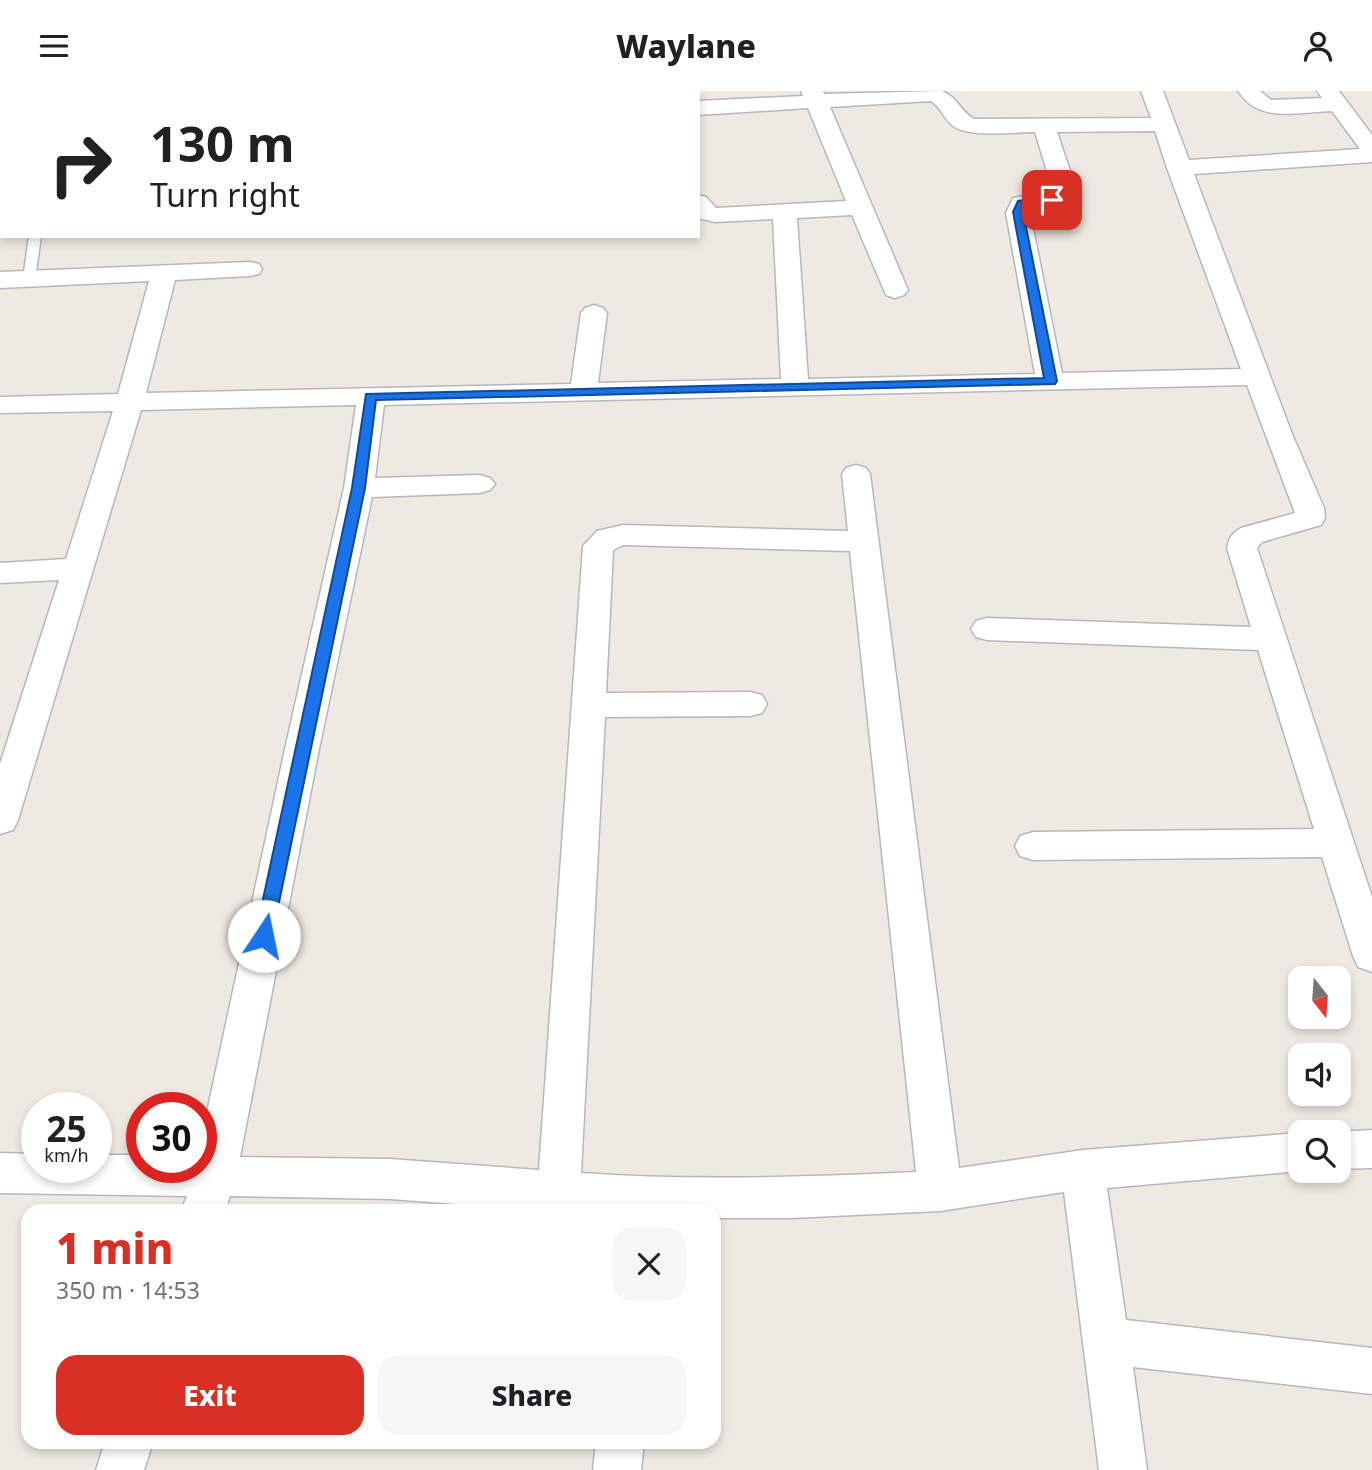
<!DOCTYPE html>
<html lang="en">
<head>
<meta charset="utf-8">
<style>
	:root { --surface:#fff; --page:#f6f6f6; --text:#202124; --muted:#757577; --accent:#d93025 }
	body { margin:0; font-family:"Noto Sans",sans-serif; background:var(--page); color:var(--text); height:100vh; display:flex; flex-direction:column; font-size:26px; white-space:nowrap }
	* { box-sizing:border-box; margin:0 }
	p { font-size:23px; color:var(--muted) }
	.icon { flex:none; width:38px; height:38px; fill:none; stroke:currentColor; stroke-width:2; stroke-linecap:round; stroke-linejoin:round }
	.map { position:relative; flex:1; overflow:hidden }
	.panel { position:absolute; left:21px; top:1113px; width:700px; height:245px; display:flex; flex-direction:column; background:var(--surface); border-radius:21px; box-shadow:0 4px 10px #0003 }
	.panel>* { flex:none }
	.top-card { position:absolute; left:0px; top:0px; width:700px; height:147px; box-shadow:0 4px 10px #0003; background:#fff; color:var(--text); overflow:hidden }
	.needle { width:46px; rotate:163deg }
	.controls { position:absolute; left:1288px; top:875px; display:grid; gap:14px }
	.controls a { display:grid; place-items:center; width:63px; height:63px; border-radius:14px; background:var(--surface); box-shadow:0 4px 10px #0003; font-size:35px }
	.speed { position:absolute; left:21px; top:1001px; display:flex; gap:14px; font-size:35px; font-weight:700; text-align:center }
	.speed>* { display:grid; place-content:center; width:91px; height:91px; border-radius:50%; background:var(--surface); box-shadow:0 4px 10px #0003; line-height:1 }
	.speed small { font-size:18px; font-weight:400 }
	.speed .limit { border:10px solid #d22; background:#fff; color:#111 }
	.pin { position:absolute; display:grid; place-items:center; width:60px; height:60px; color:#fff; margin:-30px; border-radius:14px; box-shadow:0 4px 10px #0006 }
	.me { position:absolute; width:77px; margin:-38px; rotate:11deg; stroke-linejoin:round; filter:drop-shadow(0 0 5px #0008) }
	.turn { display:flex; align-items:center; gap:24px; height:147px; padding:0 35px; font-size:32px }
	.turn .icon { width:91px; height:91px; stroke-width:2.5 }
	.turn b { display:block; font-size:49px; line-height:60px }
	.round { display:grid; place-items:center; flex:none; width:74px; height:74px; border-radius:21px; background:var(--page) }
	.head { display:flex; align-items:center; justify-content:space-between; height:119px; padding:0 35px }
	h1 { font-size:42px; font-weight:800; line-height:52px; color:var(--accent) }
	.action { display:flex; gap:14px; margin-top:auto; padding:14px 35px }
	.action a { flex:1; height:80px; border-radius:21px; background:var(--accent); color:#fff; font-size:28px; font-weight:800; line-height:80px; text-align:center }
	.action a+a { background:var(--page); color:var(--text) }
	header { display:flex; justify-content:space-between; align-items:center; height:91px; padding:0 35px; background:var(--surface); font-size:32px; font-weight:800 }
	.map>svg:first-child { display:block }
	.lines { fill:none; stroke-linecap:round; stroke-linejoin:round }
	.lane-casing { stroke:#b4b7c1; stroke-width:3 }
	.street-casing { stroke:#b4b7c1; stroke-width:3 }
	.lane { fill:#fff; fill-rule:evenodd }
	.street { fill:#fff; fill-rule:evenodd }
	.route { fill:#1a73e8; stroke:#114b97; stroke-width:2 }
</style>
</head>
<body>
<header><svg class="icon" aria-label="menu" viewBox="0 0 24 24"><path d="M4 6h16M4 12h16M4 18h16"/></svg>Waylane<svg class="icon" aria-label="person" viewBox="0 0 24 24"><circle cx="12" cy="8" r="4"/><path d="M4 21q1-7 8-7t8 7"/></svg></header>
<div class="map">
<svg width="1372" height="1379" viewBox="0 0 1372 1379">
	<rect width="100%" height="100%" fill="#efe9e1"/>
	<g class="lines">
		<g class="lane-casing">
			<g id="lane">
				<rect x="0" y="120" width="2" height="8"/>
				<path d="M29,145H41L35,188L29,192L23,188Z"/>
			</g>
		</g>
		<g class="street-casing">
			<g id="street">
				<path d="M801,0H823L824,3L941,0C957,5 960,20 974,28L1151,27L1141,0H1163L1189,69L1360,58L1332,20C1296,21 1260,33 1238,0H1260L1271,9L1322,7L1317,0H1339L1372,44V71L1194,83L1292,343L1324,417L1325,427L1321,434L1262,451L1257,457L1372,806V881L1358,876L1353,865L1322,766L1033,769L1020,765L1015,755L1020,745L1033,741L1314,738L1258,559L987,549L976,546L971,538L976,530L987,527L1251,536L1227,457C1229,447 1232,442 1241,437L1295,422L1247,294L384,314L375,387L480,384L490,387L495,393L490,399L480,402L372,406L319,658L240,1066L390,1068L539,1079L583,455L597,440L623,434L848,440L842,383L846,377L856,374L866,377L870,383L959,1077L1083,1059L1300,1042V1080L1107,1097L1126,1229L1372,1257V1303L1133,1276L1147,1379H1099L1064,1101L940,1120L791,1127H714V1120H551L390,1108L230,1105L225,1120H181L187,1105L0,1102V1062L37,1063V1076H96V1064H142V1076H201V1049L285,658L344,397L356,314L141,319L18,729L13,739L0,743V673L59,489L0,492V472L66,468L113,320L0,322V306L118,303L149,190L0,197V181L250,171L259,173L262,178L259,183L250,185L175,189L146,302L571,293L581,222L585,217L594,214L603,217L607,222L598,292L781,288L773,128L715,131L698,127V104L706,106L716,117L846,110L808,17L698,24V10L803,5ZM931,10C941,16 944,28 953,35C970,47 1014,41 1035,41L1053,100L1013,107L1006,122L1035,283L808,288L797,127L852,124L886,204L895,207L904,204L908,199L830,16ZM1155,40L1167,77L1241,278L1062,282L1030,122L1031,118L1070,111L1077,101L1057,41ZM623,454L850,460L916,1081C805,1086 693,1090 581,1082L605,626L750,625L762,622L767,613L762,604L750,601L606,602L613,459Z"/>
				<path d="M1372,1039V1077L1339,1078V1041H1335Z"/>
				<path d="M105,1351H153L144,1379H96Z"/>
				<path d="M596,1351H644L641,1379H593Z"/>
			</g>
		</g>
		<use href="#lane" class="lane"/>
		<use href="#street" class="street"/>
	</g>
	<path class="route" d="M1052,105L1056,106V111L1026,115L1023,121L1057,290L1055,293L376,309L365,397L272,845L270,850H257L255,845L352,397L366,303L1044,287L1013,121L1018,110Z"/>
</svg>
<div class="controls">
<a><svg class="needle" viewBox="-14 -14 28 28"><path d="M0-13l5 13h-10z" fill="#e53935"/><path d="M0 13l5-13h-10z" fill="#757577"/></svg></a>
<a><svg class="icon" aria-label="sound" viewBox="0 0 24 24"><path d="M4 9h4l5-4v14l-5-4H4zM17 9q2 3 0 6"/></svg></a>
<a><svg class="icon" aria-label="search" viewBox="0 0 24 24"><circle cx="10" cy="10" r="6"/><path d="M15 15l6 6"/></svg></a>
</div>
<div class="speed"><div>25<small>km/h</small></div><div class="limit">30</div></div>
<div class="pin" style="left:1052px;top:109px;background:#d93025"><svg class="icon" aria-label="arrive" viewBox="0 0 24 24"><path d="M6 21V4h12l-3 4 3 4H6"/></svg></div>
<svg class="me" style="left:264px;top:845px" viewBox="-20 -20 40 40"><circle r="19" fill="#fff"/><path d="M0-13L10 11 0 6-10 11z" fill="#1a73e8"/></svg>
<div class="top-card">
<div class="turn"><svg class="icon" aria-label="right" viewBox="0 0 24 24"><path d="M7 20v-9h11M14 6l5 5-5 5"/></svg><div><b>130 m</b>Turn right</div></div>
</div>
<section class="panel">
<div class="head"><div><h1>1 min</h1><p>350 m · 14:53</p></div><a class="round"><svg class="icon" aria-label="close" viewBox="0 0 24 24"><path d="M6 6l12 12M18 6L6 18"/></svg></a></div>
<div class="action"><a>Exit</a><a>Share</a></div>
</section>
</div>
</body>
</html>
